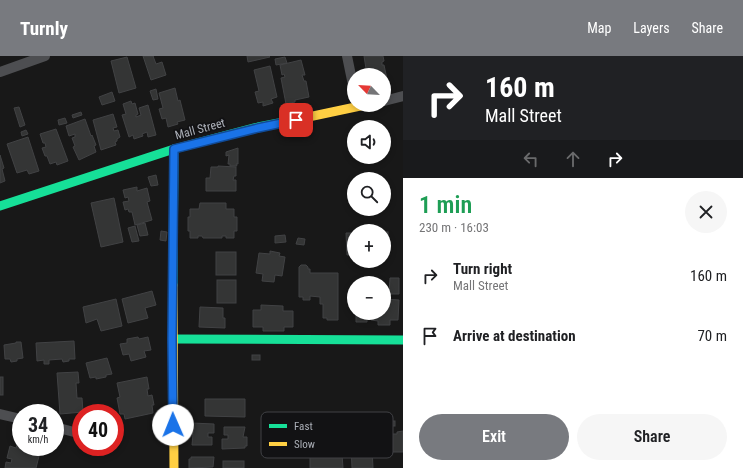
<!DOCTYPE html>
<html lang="en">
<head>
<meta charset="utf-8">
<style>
	:root { --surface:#fff; --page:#f6f6f6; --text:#202124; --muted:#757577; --accent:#787a7f }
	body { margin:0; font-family:"Roboto Condensed",sans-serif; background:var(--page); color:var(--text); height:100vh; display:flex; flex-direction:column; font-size:15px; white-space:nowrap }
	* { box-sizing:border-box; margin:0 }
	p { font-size:13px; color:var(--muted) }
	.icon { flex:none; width:22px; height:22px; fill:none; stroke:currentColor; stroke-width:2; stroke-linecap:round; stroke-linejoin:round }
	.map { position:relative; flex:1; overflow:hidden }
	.drawer { display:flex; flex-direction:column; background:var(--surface); width:340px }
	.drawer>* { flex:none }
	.hud { background:#202124; color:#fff; overflow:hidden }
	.needle { width:26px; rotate:295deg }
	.tools { position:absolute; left:347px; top:12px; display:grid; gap:8px }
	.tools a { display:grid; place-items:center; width:44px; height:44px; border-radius:50%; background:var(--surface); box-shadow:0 2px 6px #0003; font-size:20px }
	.speed { position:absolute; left:12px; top:348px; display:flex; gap:8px; font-size:20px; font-weight:700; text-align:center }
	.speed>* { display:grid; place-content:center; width:52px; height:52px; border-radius:50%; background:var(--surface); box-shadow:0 2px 6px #0003; line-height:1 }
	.speed small { font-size:10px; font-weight:400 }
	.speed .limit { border:6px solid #d22; background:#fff; color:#111 }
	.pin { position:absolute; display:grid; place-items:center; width:34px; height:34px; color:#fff; margin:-17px; border-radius:8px; box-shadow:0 2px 6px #0006 }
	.me { position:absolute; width:44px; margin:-22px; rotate:359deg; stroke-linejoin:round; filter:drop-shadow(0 0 3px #0008) }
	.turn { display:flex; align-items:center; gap:14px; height:84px; padding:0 16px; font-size:18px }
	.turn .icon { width:52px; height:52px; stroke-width:2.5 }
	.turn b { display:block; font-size:28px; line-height:34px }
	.lanes { display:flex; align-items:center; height:38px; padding:0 16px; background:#0003; justify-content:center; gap:20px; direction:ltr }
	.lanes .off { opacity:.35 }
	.round { display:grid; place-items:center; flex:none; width:42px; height:42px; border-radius:21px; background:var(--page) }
	.overview { display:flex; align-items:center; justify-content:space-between; height:68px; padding:0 16px }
	h1 { font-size:24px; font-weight:600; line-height:30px; color:#1e9e55 }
	.button { display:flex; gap:8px; margin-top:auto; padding:8px 16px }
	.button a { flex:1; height:46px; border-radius:24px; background:var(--accent); color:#fff; font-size:16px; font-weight:600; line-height:46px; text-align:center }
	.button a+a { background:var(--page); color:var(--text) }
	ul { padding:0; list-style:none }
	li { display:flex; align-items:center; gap:12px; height:60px; padding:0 16px }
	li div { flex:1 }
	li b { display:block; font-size:15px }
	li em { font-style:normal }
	header { display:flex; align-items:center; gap:24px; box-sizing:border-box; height:56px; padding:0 20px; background:var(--accent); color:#fff }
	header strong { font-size:19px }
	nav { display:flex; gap:22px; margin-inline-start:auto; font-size:14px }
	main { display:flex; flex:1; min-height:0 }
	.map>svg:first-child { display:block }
	.building { fill:#343535; stroke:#414244 }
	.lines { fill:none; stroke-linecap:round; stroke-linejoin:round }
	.street { stroke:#4d4e51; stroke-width:10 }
	.fast { stroke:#16e098; stroke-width:9 }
	.slow { stroke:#ffcf43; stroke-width:9 }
	.route-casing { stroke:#114b97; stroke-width:10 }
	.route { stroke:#1a73e8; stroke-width:7 }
	.labels { text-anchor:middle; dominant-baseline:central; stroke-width:3.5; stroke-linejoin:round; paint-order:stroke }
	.street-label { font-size:12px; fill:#abafb7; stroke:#121214 }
	.key { fill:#121214; stroke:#404145; stroke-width:1 }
	.key-label { font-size:11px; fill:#abafb7 }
</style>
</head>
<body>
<header>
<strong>Turnly</strong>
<nav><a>Map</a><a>Layers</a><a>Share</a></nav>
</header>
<main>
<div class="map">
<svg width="403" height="412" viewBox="0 0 403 412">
	<rect width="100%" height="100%" fill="#181818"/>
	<g class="building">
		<path d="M143,0H154H153L156,8L162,6L166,19L151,24Z"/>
		<path d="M247,0H269L270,1L248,6Z"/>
		<path d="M364,0H383L384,5L382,6V9H384L387,23L384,24V19H367Z"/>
		<path d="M127,1L136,32L119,37L111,5Z"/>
		<path d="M285,1L287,7L276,9L275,3Z"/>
		<path d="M301,4L305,19H302L304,25H306L309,41L295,44V46L286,48L281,22L285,21L284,18L282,19L280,9Z"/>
		<path d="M270,10L277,41L271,43L273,47L263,50V46L258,47L255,36L259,35L254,14Z"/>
		<path d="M175,32L178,45L180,44L185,64L177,66L178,68L168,71L166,62L162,63L159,53L163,52L159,37Z"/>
		<path d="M156,33L158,43L153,44L150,35Z"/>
		<path d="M112,36L115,45L102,49L99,41Z"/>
		<path d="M131,45L132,48L135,47L138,58L136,59V61L141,59L139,52L148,49L156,79L148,81L147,76L142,78L143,80L134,83L133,79L129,81L122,59L126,58L123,48Z"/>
		<path d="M19,51L25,69L20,71L14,52Z"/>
		<path d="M81,56L82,59L73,62L72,59Z"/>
		<path d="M113,58L117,71L113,72L114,75L118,74L120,81L117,83V85L115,86L116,89L101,94L93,64Z"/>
		<path d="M65,62L67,67L59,69L58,64Z"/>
		<path d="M85,63L91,80L92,79L96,89L94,90L96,96L79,104L73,91L75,90L72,82L75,81V78L69,80L66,70Z"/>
		<path d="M56,73L68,105L57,109L56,106L50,108L47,100H45L42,92L46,91L45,87H43L40,78Z"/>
		<path d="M26,74L28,78L22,80L21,76Z"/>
		<path d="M28,81L39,115L29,118L27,114L17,117L7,88Z"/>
		<path d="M238,92V108H236L237,110H230V108H228L229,99L226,100V96Z"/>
		<path d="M0,99L4,112L2,113L5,125L0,127Z"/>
		<path d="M218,110L236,111V120H234L233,124H236V135H206V122H210L211,111H218Z"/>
		<path d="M156,119L158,129L151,130L148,121Z"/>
		<path d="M137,131V135L147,132L150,145L147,146L152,164L135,169L132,156H129L128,153L125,154L123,146L129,145L128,141L125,142L123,134Z"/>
		<path d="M114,142L123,186L101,191L91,147Z"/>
		<path d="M200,147H226V153H234V161H237V175H234V182H226V180H222V182H203L202,180H198V182H190V175H188V161H190V153H199Z"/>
		<path d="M145,167L148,179L140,180L137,169Z"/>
		<path d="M135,170L139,185L132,186L128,172Z"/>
		<path d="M161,175L167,176L166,185L160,184Z"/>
		<rect x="384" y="176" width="4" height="19"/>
		<path d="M346,177H354V199H347Z"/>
		<path d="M285,179L286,186L275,187V180Z"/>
		<path d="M298,182L305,183L304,189L296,188Z"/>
		<path d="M270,195L280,197L279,200L285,201L282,220L275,219L274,226L262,225L263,218L256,217L259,197L270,198Z"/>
		<rect x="216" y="196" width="20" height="23"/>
		<path d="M301,209H306L308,211V213H310V217H338V264H327V262H323V248H320V241L310,240V244H303V241H299V211Z"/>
		<path d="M390,222H399V238H389Z"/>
		<rect x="217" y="224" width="19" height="23"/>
		<path d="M152,235L156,249L145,252L148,262L128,267L122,243Z"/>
		<path d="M116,243L122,270L101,275L97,263L86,267L83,251Z"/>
		<path d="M384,243L399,244L398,264H390V269H378V265L371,264V261H367V266H356V257H384Z"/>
		<path d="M261,249L283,250V255H293V271H284V275H263V271H253V254H261Z"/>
		<path d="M200,251L223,252V262H225V272L199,271Z"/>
		<path d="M138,281L139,283L148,281L151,294L144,295L146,301L131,305L129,298L123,299L120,288L127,287V283Z"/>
		<path d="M74,285L75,303H69V305L63,306L62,303L49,304V308H44V304L37,305L36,287Z"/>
		<path d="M16,286H21L23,302L17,303V305L11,306L10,303H5L4,289L16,287Z"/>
		<rect x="252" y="299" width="8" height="5"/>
		<path d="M107,302L112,318L106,319V321L96,323V321L90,322L86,307Z"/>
		<path d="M78,316L79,327H76L77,342H82L83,356L60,358L57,317Z"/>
		<rect x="0" y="321" width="3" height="18"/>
		<path d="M147,321L149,333H147L148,340L152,339L154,349H152L153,357L125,363L124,358H120L117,342L120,341L117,327Z"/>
		<path d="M205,343H245V361L205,360Z"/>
		<rect x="388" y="365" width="7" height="5"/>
		<path d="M192,367L214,368V377H208V381H212V389H192L193,378H189L190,369H192Z"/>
		<path d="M350,368H362V373L371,372L373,412H352Z"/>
		<path d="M224,371H245L243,381H247V390H245V392L222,393V383H228V379H224Z"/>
		<path d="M310,373H322V376H331V373H344L343,398H342L343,412H310V392H307V382H310Z"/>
		<path d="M403,375V396H388L389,378H397V376Z"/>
		<path d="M18,386L21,387V391H37L36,395L40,396L36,412H5L6,406L11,407L12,403L7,402L10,390L16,392Z"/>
		<path d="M191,401H214L213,411L189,412V403H191Z"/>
		<rect x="223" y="405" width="21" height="7"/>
	</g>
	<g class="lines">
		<g class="street">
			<path d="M347,0L354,34"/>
			<path d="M0,16L45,0"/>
			<path d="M384,45L403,40"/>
			<path d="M0,358L21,363"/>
			<path d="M55,371L74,376"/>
		</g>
		<g class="fast">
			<path d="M0,150L174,93L258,71L299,63"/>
			<path d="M173,229L174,93"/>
			<path d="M172,283L403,284"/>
		</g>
		<g class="slow">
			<path d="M299,63L365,49"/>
			<path d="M173,229L174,412"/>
		</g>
	</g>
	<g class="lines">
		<g class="route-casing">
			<path id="route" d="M173,369L172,283L174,93L258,72L296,64"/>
		</g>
		<use href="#route" class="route"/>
	</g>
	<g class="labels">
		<g class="street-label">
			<text transform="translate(200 73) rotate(-15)">Mall Street</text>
		</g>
	</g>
	<rect x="261" y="356" width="132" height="46" rx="6" class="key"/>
	<rect x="269" y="368" width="18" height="4" fill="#16e098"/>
	<rect x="269" y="386" width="18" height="4" fill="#ffcf43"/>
	<g class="key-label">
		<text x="294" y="374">Fast</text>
		<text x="294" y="392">Slow</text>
	</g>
</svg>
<div class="tools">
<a><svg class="needle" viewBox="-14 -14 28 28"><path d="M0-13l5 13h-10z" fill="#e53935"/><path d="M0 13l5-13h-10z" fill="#757577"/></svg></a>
<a><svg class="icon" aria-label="sound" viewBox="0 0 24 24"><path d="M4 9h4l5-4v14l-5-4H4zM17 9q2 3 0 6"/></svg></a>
<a><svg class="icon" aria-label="search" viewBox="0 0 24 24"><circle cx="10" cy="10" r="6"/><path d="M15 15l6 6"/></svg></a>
<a>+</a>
<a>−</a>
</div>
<div class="speed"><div>34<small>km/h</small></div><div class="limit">40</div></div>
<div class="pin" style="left:296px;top:64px;background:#d93025"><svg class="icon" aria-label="arrive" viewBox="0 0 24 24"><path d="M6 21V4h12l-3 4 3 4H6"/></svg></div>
<svg class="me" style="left:173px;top:369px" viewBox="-20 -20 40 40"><circle r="19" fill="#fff"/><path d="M0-13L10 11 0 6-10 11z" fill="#1a73e8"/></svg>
</div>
<section class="drawer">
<div class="hud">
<div class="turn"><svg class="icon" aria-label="right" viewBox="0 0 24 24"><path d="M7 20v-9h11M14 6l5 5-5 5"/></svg><div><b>160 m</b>Mall Street</div></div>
<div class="lanes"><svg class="icon off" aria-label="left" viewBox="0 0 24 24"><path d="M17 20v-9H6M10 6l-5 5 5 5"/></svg><svg class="icon off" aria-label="ahead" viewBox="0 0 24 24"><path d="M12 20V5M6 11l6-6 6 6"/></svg><svg class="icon" aria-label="right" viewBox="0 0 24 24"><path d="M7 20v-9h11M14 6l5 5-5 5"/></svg></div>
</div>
<div class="overview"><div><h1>1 min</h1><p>230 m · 16:03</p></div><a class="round"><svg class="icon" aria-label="close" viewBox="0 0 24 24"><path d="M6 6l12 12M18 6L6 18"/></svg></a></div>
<ul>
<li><svg class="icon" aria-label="right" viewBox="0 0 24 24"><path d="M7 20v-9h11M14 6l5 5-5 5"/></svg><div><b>Turn right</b><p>Mall Street</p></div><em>160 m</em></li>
<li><svg class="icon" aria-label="arrive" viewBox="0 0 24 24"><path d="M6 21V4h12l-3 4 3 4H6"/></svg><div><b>Arrive at destination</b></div><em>70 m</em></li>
</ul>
<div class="button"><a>Exit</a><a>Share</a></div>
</section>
</main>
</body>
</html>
